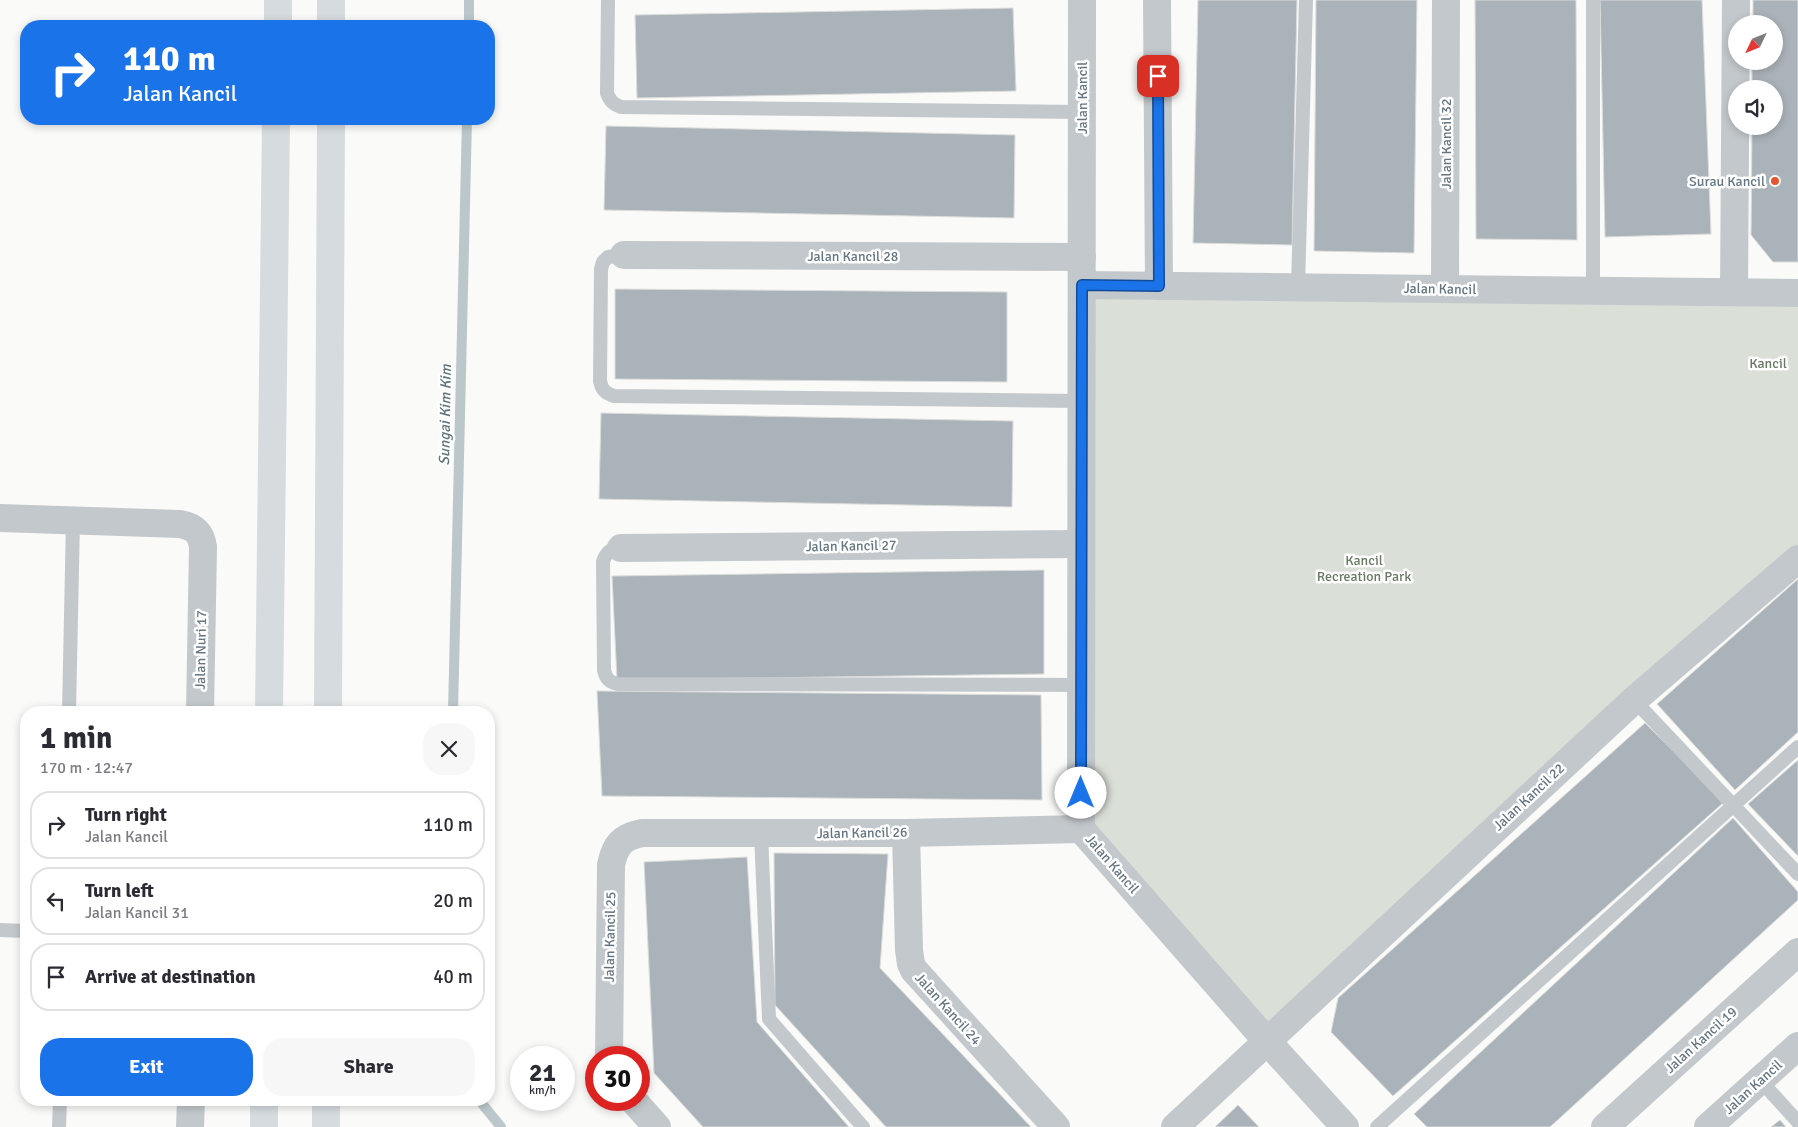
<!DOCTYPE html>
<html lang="en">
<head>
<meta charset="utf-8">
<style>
	:root { --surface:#fff; --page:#f7f7f7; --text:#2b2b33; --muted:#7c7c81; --line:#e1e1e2; --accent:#1a73e8 }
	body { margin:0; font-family:Signika,sans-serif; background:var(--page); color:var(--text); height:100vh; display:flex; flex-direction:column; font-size:19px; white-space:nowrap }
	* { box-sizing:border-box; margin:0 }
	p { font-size:16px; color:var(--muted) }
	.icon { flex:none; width:28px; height:28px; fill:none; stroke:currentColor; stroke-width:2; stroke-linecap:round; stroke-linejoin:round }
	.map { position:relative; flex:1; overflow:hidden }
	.drawer { position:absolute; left:20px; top:706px; width:475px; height:400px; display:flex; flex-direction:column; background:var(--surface); border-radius:20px; box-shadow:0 2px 8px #0003 }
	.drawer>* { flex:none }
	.hud { position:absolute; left:20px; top:20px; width:475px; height:105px; border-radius:20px; box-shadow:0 2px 8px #0003; background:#1a73e8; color:#fff; overflow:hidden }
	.needle { width:32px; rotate:227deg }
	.fabs { position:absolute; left:1728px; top:15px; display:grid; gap:10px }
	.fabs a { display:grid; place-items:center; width:55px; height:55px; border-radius:50%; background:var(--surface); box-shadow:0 2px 8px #0003; font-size:25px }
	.speed { position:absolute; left:510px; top:1046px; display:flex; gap:10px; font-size:25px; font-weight:700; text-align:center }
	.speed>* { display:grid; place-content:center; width:65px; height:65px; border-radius:50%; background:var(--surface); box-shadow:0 2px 8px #0003; line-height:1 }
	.speed small { font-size:12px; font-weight:400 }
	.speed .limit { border:8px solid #d22; background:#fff; color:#111 }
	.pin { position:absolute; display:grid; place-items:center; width:42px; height:42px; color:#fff; margin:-21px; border-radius:10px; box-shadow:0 2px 8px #0006 }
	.me { position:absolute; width:55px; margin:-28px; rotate:0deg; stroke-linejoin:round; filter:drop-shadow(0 0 4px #0008) }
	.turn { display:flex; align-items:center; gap:18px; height:105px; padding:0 20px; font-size:22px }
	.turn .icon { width:65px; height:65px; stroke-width:2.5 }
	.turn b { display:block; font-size:35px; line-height:42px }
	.round { display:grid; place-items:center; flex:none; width:52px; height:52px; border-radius:20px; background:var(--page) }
	.summary { display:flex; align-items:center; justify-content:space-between; height:85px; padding:0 20px }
	h1 { font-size:30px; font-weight:800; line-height:38px }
	.action { display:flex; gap:10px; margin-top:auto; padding:10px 20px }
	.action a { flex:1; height:58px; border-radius:20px; background:var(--accent); color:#fff; font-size:20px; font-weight:800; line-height:58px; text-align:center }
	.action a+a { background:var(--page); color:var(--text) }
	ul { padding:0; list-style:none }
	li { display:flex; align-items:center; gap:15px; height:68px; margin:0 10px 8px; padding:0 10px; border:2px solid var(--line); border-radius:20px }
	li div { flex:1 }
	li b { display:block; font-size:19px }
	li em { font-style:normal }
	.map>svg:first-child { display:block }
	.green { fill:#dadfd7 }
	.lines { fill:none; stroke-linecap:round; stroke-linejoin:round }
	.stream { stroke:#bbc7cb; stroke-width:10 }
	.building { fill:#aab3b9; stroke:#dcdcda }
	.lane { stroke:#c3c8cc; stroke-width:14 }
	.street { stroke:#c3c8cc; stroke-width:28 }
	.secondary { stroke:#d6dbdf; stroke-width:28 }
	.route-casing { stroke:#114b97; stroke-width:12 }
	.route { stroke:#1a73e8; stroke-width:9 }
	.poi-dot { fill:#e4572e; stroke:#fff; stroke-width:2 }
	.labels { text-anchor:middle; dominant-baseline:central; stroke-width:5; stroke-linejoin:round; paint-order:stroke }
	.street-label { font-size:14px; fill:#657683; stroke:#fff }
	.poi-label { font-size:14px; fill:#657683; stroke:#fff; text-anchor:end }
	.park-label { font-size:14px; fill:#687a64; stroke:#fff }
	.water-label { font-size:15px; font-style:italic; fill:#60757c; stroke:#fff }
</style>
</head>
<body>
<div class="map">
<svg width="1798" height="1127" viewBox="0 0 1798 1127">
	<rect width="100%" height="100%" fill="#fafaf8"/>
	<path class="green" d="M1076,285L1798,293V559L1273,1032L1093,822Z"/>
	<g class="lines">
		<g class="stream">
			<path d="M469,26V0"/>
			<path d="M453,712L467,119"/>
			<path d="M479,1100L501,1127"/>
		</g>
	</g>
	<g class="building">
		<path d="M1198,0H1297L1292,245L1193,243Z"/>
		<path d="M1316,0H1417L1414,253L1314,251Z"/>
		<path d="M1475,0H1576L1577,240L1476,239Z"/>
		<path d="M1600,0H1702L1711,234L1605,237Z"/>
		<path d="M1753,0H1798V262H1773L1751,235L1752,126H1774V89H1752V61H1774V24H1753Z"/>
		<path d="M1013,8L1016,91L637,98L635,15Z"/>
		<path d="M606,126L1015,135L1014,218L604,210Z"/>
		<path d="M615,289L1007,292V382L615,379Z"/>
		<path d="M601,413L1013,421L1012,507L599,499Z"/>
		<path d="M1044,570V674L617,680L612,576Z"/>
		<path d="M1798,579V732L1735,790L1657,704Z"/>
		<path d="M597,691L1041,695L1042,800L602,796Z"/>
		<path d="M1645,723L1724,802L1393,1096L1331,1032L1338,998Z"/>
		<path d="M1798,760V856L1748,804Z"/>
		<path d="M1733,818L1798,892V900L1550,1127H1427L1414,1114Z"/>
		<path d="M774,853L888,854L880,968L1031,1127H886L775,1005Z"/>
		<path d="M747,857L757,1022L849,1127H703L654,1073L644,862Z"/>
		<path d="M1238,1105L1259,1127H1215Z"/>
		<path d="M1780,1120L1786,1127H1771Z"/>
	</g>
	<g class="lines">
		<g class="lane">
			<path d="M608,0L607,93C610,101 613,104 621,107L1082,112"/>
			<path d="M624,255L608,257L603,262L601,269L600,381C602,390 605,393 614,396L1082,401"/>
			<path d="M1298,287L1306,0"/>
			<path d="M1593,291V0"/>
			<path d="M621,548C611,548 606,552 603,562L604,670C606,679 609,682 618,684L1082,685"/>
			<path d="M1634,700L1798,874"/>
			<path d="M69,712L73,520"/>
			<path d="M761,834L769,1019L863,1127"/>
			<path d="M0,930L26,931"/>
			<path d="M1760,1080L1798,1122"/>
			<path d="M59,1127L60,1100"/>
			<path d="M1377,1127L1798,747"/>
		</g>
		<g class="street">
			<path d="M1082,0L1081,829L1266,1040L1345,1127"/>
			<path d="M1157,0L1159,286"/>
			<path d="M624,255L1082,257"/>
			<path d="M1082,285L1798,293"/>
			<path d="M1445,289L1446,0"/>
			<path d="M1734,292L1736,0"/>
			<path d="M0,518L180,524C195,527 201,533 203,547L200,712"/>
			<path d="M621,548L1081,544"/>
			<path d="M906,833L909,950L911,964L914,970L1056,1127"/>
			<path d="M609,1058L611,865C615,845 622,837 642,833H906L1081,829"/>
			<path d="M633,1100L657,1127"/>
			<path d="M190,1127L191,1100"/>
			<path d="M1175,1127L1634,700L1798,559"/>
			<path d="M1605,1127L1798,952"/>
			<path d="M1708,1127L1798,1046"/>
		</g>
		<g class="secondary">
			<path d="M278,26V0"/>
			<path d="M331,26V0"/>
			<path d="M269,712L276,119"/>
			<path d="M328,712L331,119"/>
			<path d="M264,1127V1100"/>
			<path d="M326,1127V1100"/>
		</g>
	</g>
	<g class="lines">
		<g class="route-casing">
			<path id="route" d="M1081,793L1082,285L1159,286L1158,76"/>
		</g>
		<use href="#route" class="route"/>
	</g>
	<circle class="poi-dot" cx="1775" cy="181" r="5"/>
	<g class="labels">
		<g class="street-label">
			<text transform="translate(1082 98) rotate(-90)">Jalan Kancil</text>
			<text transform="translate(1446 144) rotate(-90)">Jalan Kancil 32</text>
			<text x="853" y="256">Jalan Kancil 28</text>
			<text transform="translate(1440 289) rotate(1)">Jalan Kancil</text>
			<text transform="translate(851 546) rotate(-1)">Jalan Kancil 27</text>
			<text transform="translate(201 650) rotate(-89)">Jalan Nuri 17</text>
			<text transform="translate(1529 797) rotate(-43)">Jalan Kancil 22</text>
			<text transform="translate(862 833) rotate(-1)">Jalan Kancil 26</text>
			<text transform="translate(1112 864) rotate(49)">Jalan Kancil</text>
			<text transform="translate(610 937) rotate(-89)">Jalan Kancil 25</text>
			<text transform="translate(948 1009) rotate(48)">Jalan Kancil 24</text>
			<text transform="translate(1701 1040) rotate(-42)">Jalan Kancil 19</text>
			<text transform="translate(1753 1087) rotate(-42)">Jalan Kancil</text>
		</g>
		<g class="poi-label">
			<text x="1765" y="181">Surau Kancil</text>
		</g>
		<g class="park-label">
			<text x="1768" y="363">Kancil</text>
			<text x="1364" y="560">Kancil<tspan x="1364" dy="16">Recreation Park</tspan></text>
		</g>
		<g class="water-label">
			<text transform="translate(445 415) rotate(-89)">Sungai Kim Kim</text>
		</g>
	</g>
</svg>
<div class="fabs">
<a><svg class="needle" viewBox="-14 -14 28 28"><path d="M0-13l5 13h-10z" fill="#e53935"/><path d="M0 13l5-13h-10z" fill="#7c7c81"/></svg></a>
<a><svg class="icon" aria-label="sound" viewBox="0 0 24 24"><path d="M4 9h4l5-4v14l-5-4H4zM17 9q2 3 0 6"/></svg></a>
</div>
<div class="speed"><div>21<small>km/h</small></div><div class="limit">30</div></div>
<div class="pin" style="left:1158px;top:76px;background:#d93025"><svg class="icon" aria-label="arrive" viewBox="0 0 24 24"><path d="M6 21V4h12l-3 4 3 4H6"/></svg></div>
<svg class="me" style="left:1081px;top:793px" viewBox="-20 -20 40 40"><circle r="19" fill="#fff"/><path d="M0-13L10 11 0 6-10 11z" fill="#1a73e8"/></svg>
<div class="hud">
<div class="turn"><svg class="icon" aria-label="right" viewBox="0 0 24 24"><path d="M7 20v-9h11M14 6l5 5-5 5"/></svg><div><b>110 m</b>Jalan Kancil</div></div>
</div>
<section class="drawer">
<div class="summary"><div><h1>1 min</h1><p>170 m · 12:47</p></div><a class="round"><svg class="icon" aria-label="close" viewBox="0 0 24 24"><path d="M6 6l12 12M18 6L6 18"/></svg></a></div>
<ul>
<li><svg class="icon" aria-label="right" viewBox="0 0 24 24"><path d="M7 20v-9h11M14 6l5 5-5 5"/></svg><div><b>Turn right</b><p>Jalan Kancil</p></div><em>110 m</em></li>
<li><svg class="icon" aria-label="left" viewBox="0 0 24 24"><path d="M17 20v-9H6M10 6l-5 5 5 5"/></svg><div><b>Turn left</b><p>Jalan Kancil 31</p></div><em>20 m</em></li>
<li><svg class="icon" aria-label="arrive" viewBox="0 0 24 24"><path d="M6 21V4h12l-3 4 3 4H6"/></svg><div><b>Arrive at destination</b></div><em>40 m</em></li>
</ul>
<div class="action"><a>Exit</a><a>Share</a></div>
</section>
</div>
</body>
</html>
